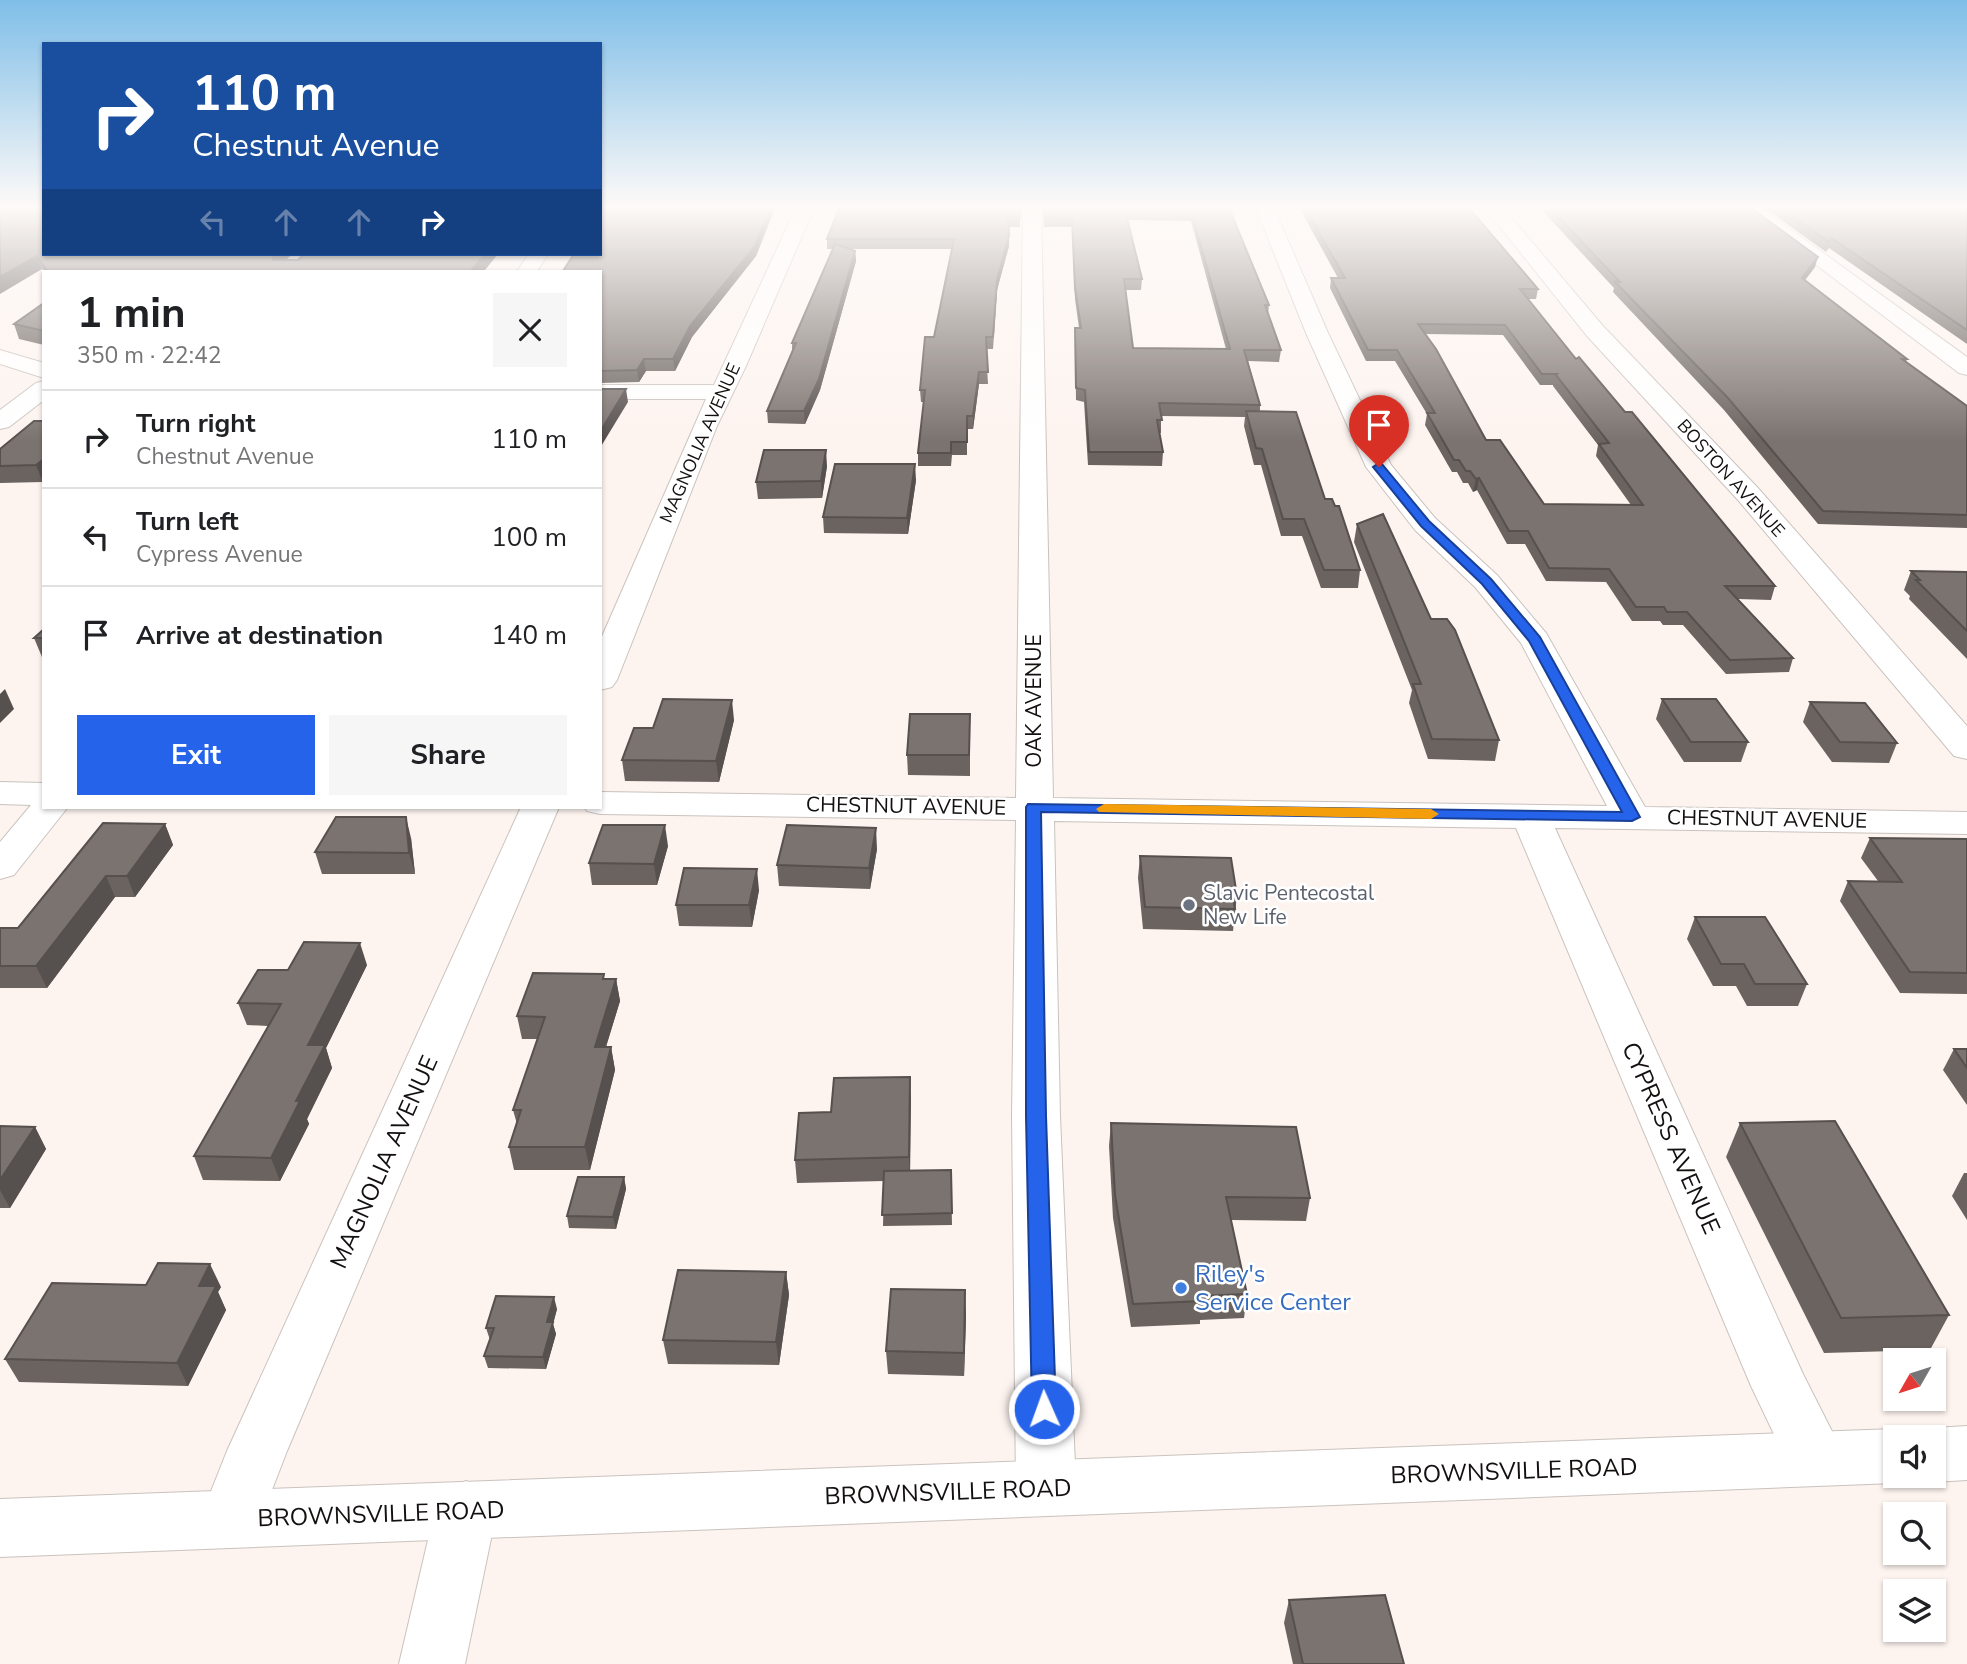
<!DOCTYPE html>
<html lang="en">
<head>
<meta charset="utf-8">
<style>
	:root { --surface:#fff; --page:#f6f6f6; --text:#202124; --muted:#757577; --line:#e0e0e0; --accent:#2563eb }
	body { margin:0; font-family:"Nunito Sans",sans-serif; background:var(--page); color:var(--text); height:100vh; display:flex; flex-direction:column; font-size:26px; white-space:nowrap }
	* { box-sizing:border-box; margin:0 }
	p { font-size:23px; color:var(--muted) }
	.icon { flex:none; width:38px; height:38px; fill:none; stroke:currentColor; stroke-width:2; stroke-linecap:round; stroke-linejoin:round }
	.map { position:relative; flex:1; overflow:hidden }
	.panel { position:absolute; left:42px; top:270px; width:560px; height:539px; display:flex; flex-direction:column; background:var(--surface); border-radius:0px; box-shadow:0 2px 5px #0004 }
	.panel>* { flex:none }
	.top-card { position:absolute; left:42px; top:42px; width:560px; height:214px; border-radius:0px; box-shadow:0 2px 5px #0004; background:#1a4fa0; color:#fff; overflow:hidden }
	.needle { width:46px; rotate:231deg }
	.controls { position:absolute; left:1883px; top:1348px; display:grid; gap:14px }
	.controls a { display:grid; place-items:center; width:63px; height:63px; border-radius:0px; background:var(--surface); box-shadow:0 2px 5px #0004; font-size:35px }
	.pin { position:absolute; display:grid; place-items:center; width:60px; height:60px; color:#fff; margin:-72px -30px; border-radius:50% 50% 50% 0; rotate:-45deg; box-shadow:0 0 7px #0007 }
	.pin .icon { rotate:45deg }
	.me { position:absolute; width:77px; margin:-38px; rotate:358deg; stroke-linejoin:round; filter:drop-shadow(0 0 5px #0008) }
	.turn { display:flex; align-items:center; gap:24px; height:147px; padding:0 35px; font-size:32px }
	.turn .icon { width:91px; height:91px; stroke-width:2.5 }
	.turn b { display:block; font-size:49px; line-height:60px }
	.lanes { display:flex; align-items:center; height:66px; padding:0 35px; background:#0003; justify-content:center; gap:35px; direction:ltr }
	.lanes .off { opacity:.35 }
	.round { display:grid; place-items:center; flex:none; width:74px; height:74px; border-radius:0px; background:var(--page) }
	.headline { display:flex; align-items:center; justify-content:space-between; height:119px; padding:0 35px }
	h1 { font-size:42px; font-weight:700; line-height:52px }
	.action { display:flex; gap:14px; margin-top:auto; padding:14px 35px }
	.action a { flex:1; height:80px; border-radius:0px; background:var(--accent); color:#fff; font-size:28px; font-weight:700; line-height:80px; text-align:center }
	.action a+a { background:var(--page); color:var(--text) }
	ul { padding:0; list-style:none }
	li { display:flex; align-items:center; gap:21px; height:98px; padding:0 35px; border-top:2px solid var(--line) }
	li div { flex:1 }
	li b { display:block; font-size:26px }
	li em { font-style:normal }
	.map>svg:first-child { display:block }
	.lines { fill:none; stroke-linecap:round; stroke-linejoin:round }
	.minor-casing { stroke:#cac2be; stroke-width:2 }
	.tertiary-casing { stroke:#cac2be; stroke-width:2 }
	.minor { fill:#fff; fill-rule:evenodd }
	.tertiary { fill:#fff; fill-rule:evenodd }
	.wall { fill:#6a635f; fill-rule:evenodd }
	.shaded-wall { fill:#56504e }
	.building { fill:#7b736f; stroke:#56504e; stroke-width:2; fill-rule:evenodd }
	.route { fill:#2563eb; stroke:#184099; stroke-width:2 }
	.slow { fill:#f59e0b }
	.worship-dot { fill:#6b7280; stroke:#fff; stroke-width:2.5 }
	.shop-dot { fill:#3f7fe0; stroke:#fff; stroke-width:2.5 }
	.labels { text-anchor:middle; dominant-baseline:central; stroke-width:5; stroke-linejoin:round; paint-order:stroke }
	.far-street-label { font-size:18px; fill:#13100f; stroke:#fff }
	.street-label { font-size:21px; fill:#13100f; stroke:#fff }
	.worship-label { font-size:21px; fill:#5b616d; stroke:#fff; text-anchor:start }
	.near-street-label { font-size:24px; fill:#13100f; stroke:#fff }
	.near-shop-label { font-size:24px; fill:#366cbe; stroke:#fff; text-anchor:start }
</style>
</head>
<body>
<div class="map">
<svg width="1967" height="1664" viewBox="0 0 1967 1664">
	<rect width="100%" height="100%" fill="#fdf4f0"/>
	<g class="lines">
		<g class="minor-casing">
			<g id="minor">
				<path d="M796,208H814L746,366L717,426L617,680L612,687L600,690V641L706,399H600V385H714Z"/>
				<path d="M1023,208H1041L1053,798L1607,806L1521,643L1475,587L1415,530L1366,467L1306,333L1256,208H1274L1328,333L1391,465L1435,518L1497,575L1546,633L1645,807L1967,812V834L1555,828L1803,1374L1846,1459L1837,1478L1816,1486L1795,1478L1751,1386L1516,828L1054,821L1060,1116L1076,1488L1067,1508L1046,1516L1025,1508L1016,1488L1012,1116L1016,820L600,814L587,811L584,807H600V792L1016,798Z"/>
				<path d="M1485,208H1503L1603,326L1758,488L1967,726V759L1954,756L1738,500L1587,336Z"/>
				<path d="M1741,208H1761L1967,357V375L1959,373Z"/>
				<path d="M529,254H548L537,271H517Z"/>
				<path d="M0,350L44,363V378L0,364Z"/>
				<path d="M44,381V400L9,427L0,429V410L36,383Z"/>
				<path d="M0,782L44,783V807H68L14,875L0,879V842L31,805L0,804Z"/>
				<path d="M521,807H559L287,1451L253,1539L231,1548L209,1539L200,1519L227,1451Z"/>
				<path d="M466,1481L488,1490L497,1510L465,1664H399L435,1510L444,1490Z"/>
			</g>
		</g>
		<g class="tertiary-casing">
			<path id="tertiary" d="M1967,1426V1480L1934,1482L1916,1475H1934V1437H1895V1475H1915L1895,1483L0,1557V1499L1895,1429L1913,1436L1934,1428Z"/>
		</g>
		<use href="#minor" class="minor"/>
		<use href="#tertiary" class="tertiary"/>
	</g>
	<g class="wall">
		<path d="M0,208L44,254H292L286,260L498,254L484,271H44V272Z"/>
		<path d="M604,208H775L756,256L692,337L675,371H646L639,382L600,383V271Z"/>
		<path d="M1020,208V227H1009V246L997,290L993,349H986L988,384H979L973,429H967V455H952L951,466H918V453L924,402H921L920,390L934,337L952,249H850L855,251L856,261L820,390L805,424L768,423L767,411L792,351V343L833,249H827V239Z"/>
		<path d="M1043,208H1229L1269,305L1268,314L1281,350L1279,362L1248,361L1260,405V411L1325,499L1360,570L1358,588H1321L1302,536H1281L1261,465H1254L1244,426L1245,417L1161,416V433H1159L1163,452L1162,466L1088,465L1084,402L1076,400L1075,328H1079L1075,299L1072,227H1044ZM1127,220L1191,221L1226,349L1133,348L1125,290H1141L1142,279Z"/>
		<path d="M1294,208H1469L1538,289L1536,299H1528L1576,359L1625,412L1775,586L1771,600L1738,599L1793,658L1789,672L1726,674L1683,625H1663L1660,621H1632L1606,582L1546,581L1525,544H1507L1477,490L1473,492L1468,483H1463L1457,472H1452L1425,425L1427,414L1395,361H1366L1330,288L1331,278H1338L1300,209H1294ZM1425,334L1503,335L1540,385H1553V386L1598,445L1596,456L1631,505L1544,504L1486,440Z"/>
		<path d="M1540,208H1751L1815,267L1805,280L1907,359L1906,362L1967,406V528L1818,524L1724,410L1613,292L1614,288Z"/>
		<path d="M1765,208H1967V344L1829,248L1826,252Z"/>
		<path d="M44,303V345L19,339L14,324Z"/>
		<path d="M44,421V481L43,482L0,483V449Z"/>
		<path d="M827,466L822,498L758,499L756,482Z"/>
		<path d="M916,480L908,534L824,533L823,517Z"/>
		<path d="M1357,524L1431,619L1499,740L1495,761L1428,759L1409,703L1412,690L1354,542Z"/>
		<path d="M1911,571L1967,572V659L1909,599L1910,596L1904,590Z"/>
		<path d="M44,629V657H42L34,638Z"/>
		<path d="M1662,699L1748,742L1741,762H1684L1656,719Z"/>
		<path d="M1810,702L1897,743L1889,763L1832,762L1803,722Z"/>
		<path d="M970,714V776L908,775L907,755Z"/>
		<path d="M734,720L719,782L625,781L622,760L653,728Z"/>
		<path d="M165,824L173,845L135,897H115L47,988H0V928H18Z"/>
		<path d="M411,838L415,874H322L315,852Z"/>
		<path d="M1870,838L1967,839V994L1900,993L1840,901L1848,881H1878L1861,858Z"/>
		<path d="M668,846L657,885H592L589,863Z"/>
		<path d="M877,849L870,889L779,886L777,865Z"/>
		<path d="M1140,856L1237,896L1233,931L1143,929L1138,878Z"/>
		<path d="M759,890L752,927L679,926L676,905Z"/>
		<path d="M1695,917L1807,984L1798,1006H1747L1736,986H1713L1687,939Z"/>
		<path d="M367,965L326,1048L332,1068L307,1119L309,1124L280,1181L203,1180L194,1156L268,1026L247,1025L238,1003L288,970Z"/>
		<path d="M605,979H616L620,1001L606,1047H611L615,1070L590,1170H514L509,1147L517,1124L513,1110L538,1039H522L517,1016Z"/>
		<path d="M1954,1049H1967V1105L1943,1070Z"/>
		<path d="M910,1077V1171L951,1170L952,1225L883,1226L884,1181L797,1183L795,1160L831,1112Z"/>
		<path d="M1111,1123L1310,1198L1306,1221L1231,1220L1247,1294L1244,1318L1200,1320V1324L1131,1327L1113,1218L1109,1146Z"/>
		<path d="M1740,1123L1949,1315L1930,1350L1824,1353L1726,1157Z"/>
		<path d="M0,1126L35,1127L46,1149L10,1208H0Z"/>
		<path d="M1964,1173H1967V1220L1952,1196Z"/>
		<path d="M624,1177L626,1189L616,1229L569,1228L567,1216Z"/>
		<path d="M786,1272L789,1295L779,1365L668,1364L663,1340Z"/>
		<path d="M221,1287L218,1292L226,1310L188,1386L19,1382L5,1359Z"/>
		<path d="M557,1309L553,1324L556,1334L546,1369L488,1368L484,1356L490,1340L486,1328Z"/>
		<path d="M966,1314L964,1376L888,1374L886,1351Z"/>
		<path d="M1289,1600L1404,1664H1293L1284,1623Z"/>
	</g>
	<g class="shaded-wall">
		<path d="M770,208H775L756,256L692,337L675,371L673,359L690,326Z"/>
		<path d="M1009,236V246L997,290L993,349L997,280Z"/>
		<path d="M855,251L856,261L820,390L805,424L804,411Z"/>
		<path d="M275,254H292L276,269L273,260V256Z"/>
		<path d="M485,254H498L484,271H471Z"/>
		<path d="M37,256L42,269L0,294V277Z"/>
		<path d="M1818,257L1815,267L1799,288L1802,278Z"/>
		<path d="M644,359L646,371L639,382L637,370Z"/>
		<path d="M979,372V384L973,429V416Z"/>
		<path d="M626,389L628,402L600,448V432Z"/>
		<path d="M826,450L827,466L822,498L821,481Z"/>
		<path d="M44,459V481L43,482L36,465Z"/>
		<path d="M915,464L916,480L908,534L907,518Z"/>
		<path d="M1479,478L1477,490L1473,492L1476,479Z"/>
		<path d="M5,689L14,709L0,723V694Z"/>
		<path d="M732,700L734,720L719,782L716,761Z"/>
		<path d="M406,817L411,838L415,874L409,853Z"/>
		<path d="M165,824L173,845L135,897L127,876Z"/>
		<path d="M665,825L668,846L657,885L654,864Z"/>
		<path d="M876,828L877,849L870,889L869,868Z"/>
		<path d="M757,869L759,890L752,927L749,905Z"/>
		<path d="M106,876L115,897L47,988L36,966Z"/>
		<path d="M360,943L367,965L326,1048L332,1068L307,1119L309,1124L280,1181L271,1158L296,1101L308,1045Z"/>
		<path d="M616,979L620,1001L599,1069L595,1047Z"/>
		<path d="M611,1047L615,1070L590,1170L585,1147Z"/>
		<path d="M910,1077L911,1099L910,1180L909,1157Z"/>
		<path d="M35,1127L46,1149L10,1208L0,1190V1180Z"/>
		<path d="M624,1177L626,1189L616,1229L613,1217Z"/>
		<path d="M210,1264L221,1287L218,1292L226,1310L188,1386L177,1363L199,1286Z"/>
		<path d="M786,1272L789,1295L779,1365L776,1342Z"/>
		<path d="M965,1290L966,1314L964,1376V1353Z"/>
		<path d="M554,1297L557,1309L553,1324L556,1334L546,1369L543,1357L547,1322Z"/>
	</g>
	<g class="building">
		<path d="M0,208H44V254H275L273,256V260H298L304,254H485L471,271H47L37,256L0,277Z"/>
		<path d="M604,208H770L755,246L690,326L673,359H644L637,370L600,371V271H563L574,254H600V213Z"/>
		<path d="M839,208H1020V217H1008L1009,236L997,280L993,337H986L988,372H979L973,416H967V442H951V453H918L925,390H920L925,337H934L954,239H827Z"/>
		<path d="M1044,208H1229L1269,305H1265L1281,350H1244L1260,405L1159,403L1162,420H1157L1163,452H1089L1085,390L1076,388L1075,328H1081L1075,288L1072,218L1044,217ZM1125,210L1191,211L1230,349L1133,348L1124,279H1142Z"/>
		<path d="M1305,208H1469L1538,289H1520L1576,359L1579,357L1625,412H1632L1775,586H1725L1793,658L1730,660L1687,612H1667L1664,607H1636L1609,569L1549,568L1528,531H1509L1479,478L1476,479L1470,471H1466L1459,460H1454L1427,413H1435L1397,350H1368L1331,278H1345ZM1418,324L1505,325L1542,374H1557L1556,375L1609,443L1599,444L1643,505L1544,504L1500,440H1486L1436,349Z"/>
		<path d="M1550,208H1751L1818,257L1802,278L1907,359H1902L1967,406V515L1823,511L1728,398L1615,282H1620Z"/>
		<path d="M1781,208H1967V330L1831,238L1829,242Z"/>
		<path d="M835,244L855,251L819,379L804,411H767L796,343H792Z"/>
		<path d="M44,303V331L14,324Z"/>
		<path d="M600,389H626L600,432Z"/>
		<path d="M1246,411L1296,412L1325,499H1332L1335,506H1339L1360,570H1324L1304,519H1283L1262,449L1256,448Z"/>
		<path d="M34,421H44V459L36,465L0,466V449Z"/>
		<path d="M764,450H826L821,481L756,482Z"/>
		<path d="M835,464H915L907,518L823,517Z"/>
		<path d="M1383,514L1431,619H1447L1455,630L1499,740L1432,739L1413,684H1421L1357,524Z"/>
		<path d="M1911,571L1967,572V631L1916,580H1920Z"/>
		<path d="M44,629V638H34Z"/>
		<path d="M663,699L732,700L716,761L622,760L634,728H653Z"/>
		<path d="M1662,699H1716L1748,742H1691Z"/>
		<path d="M1810,702L1865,703L1897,743L1840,742Z"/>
		<path d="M910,714H970L969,755H907Z"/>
		<path d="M336,817H406L409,853L315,852Z"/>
		<path d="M103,823L165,824L127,876H106L36,966H0V928H18Z"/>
		<path d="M603,825H665L654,864L589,863Z"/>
		<path d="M787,825L876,828L869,868L777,865Z"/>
		<path d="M1870,838L1967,839V973L1910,972L1848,881L1902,882Z"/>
		<path d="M1140,856L1231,858L1237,896H1233L1235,909L1145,907Z"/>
		<path d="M684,868L757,869L749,905H676Z"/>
		<path d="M1695,917H1765L1807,984H1755L1744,964H1721Z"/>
		<path d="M304,942L360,943L308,1045H325L296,1101H300L271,1158L194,1156L281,1004L238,1003L258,970H288Z"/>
		<path d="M533,973L604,974L603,979H616L595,1047H611L585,1147H509L521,1110H513L545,1017L517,1016Z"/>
		<path d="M1954,1049H1967V1068Z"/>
		<path d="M910,1077L909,1157L795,1160L799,1113L831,1112L834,1078Z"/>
		<path d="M1835,1121L1949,1315L1841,1318L1740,1123Z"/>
		<path d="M1111,1123L1296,1127L1310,1198L1226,1197L1247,1294L1201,1296L1203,1301L1133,1304L1115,1195Z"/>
		<path d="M0,1126L35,1127L0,1180Z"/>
		<path d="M951,1170L952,1213L882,1215L884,1171Z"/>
		<path d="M578,1177H624L613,1217L567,1216Z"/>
		<path d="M158,1263L210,1264L199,1286H216L177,1363L5,1359L52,1283L146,1285Z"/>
		<path d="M678,1270L786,1272L776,1342L663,1340Z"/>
		<path d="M891,1289L965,1290L964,1353L886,1351Z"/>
		<path d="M496,1296L554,1297L547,1322H553L543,1357L484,1356L494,1328H486Z"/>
		<path d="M1385,1595L1404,1664H1303L1289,1600Z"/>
	</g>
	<linearGradient id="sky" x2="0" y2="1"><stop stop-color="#7fbee8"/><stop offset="0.47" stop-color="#fefaf8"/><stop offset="1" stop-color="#fefaf8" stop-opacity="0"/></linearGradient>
	<rect width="1967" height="441" fill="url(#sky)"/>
	<path class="route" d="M1379,463L1382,464L1429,521L1491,579L1540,637L1640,817L1632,821L1041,812L1046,1116L1056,1409L1053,1416L1044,1419L1036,1416L1032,1409L1026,1116V807L1028,804L1622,812L1529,641L1482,584L1421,526L1373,467Z"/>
	<path class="slow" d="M1104,804L1431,809L1439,814L1431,819L1099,812L1096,809Z"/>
	<circle class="worship-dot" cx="1189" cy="905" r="7"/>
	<circle class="shop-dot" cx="1181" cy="1288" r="7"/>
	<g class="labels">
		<g class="far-street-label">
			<text transform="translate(700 443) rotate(-66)">MAGNOLIA AVENUE</text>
			<text transform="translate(1731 478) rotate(48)">BOSTON AVENUE</text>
		</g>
		<g class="street-label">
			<text transform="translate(1034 701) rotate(-90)">OAK AVENUE</text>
			<text transform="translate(906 806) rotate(1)">CHESTNUT AVENUE</text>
			<text transform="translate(1767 819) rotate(1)">CHESTNUT AVENUE</text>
		</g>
		<g class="worship-label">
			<text x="1203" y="893">Slavic Pentecostal<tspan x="1203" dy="24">New Life</tspan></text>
		</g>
		<g class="near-street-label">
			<text transform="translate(1671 1138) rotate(66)">CYPRESS AVENUE</text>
			<text transform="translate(384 1162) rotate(-66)">MAGNOLIA AVENUE</text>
			<text transform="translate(1514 1471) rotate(-2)">BROWNSVILLE ROAD</text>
			<text transform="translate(948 1492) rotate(-2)">BROWNSVILLE ROAD</text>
			<text transform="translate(381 1514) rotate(-2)">BROWNSVILLE ROAD</text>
		</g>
		<g class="near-shop-label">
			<text x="1195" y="1274">Riley's<tspan x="1195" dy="28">Service Center</tspan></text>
		</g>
	</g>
</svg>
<div class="controls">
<a><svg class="needle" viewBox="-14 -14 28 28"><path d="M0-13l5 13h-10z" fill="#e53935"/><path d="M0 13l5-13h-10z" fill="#757577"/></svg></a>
<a><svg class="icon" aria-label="sound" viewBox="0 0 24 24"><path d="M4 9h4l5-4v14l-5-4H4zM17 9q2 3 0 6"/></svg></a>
<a><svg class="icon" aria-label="search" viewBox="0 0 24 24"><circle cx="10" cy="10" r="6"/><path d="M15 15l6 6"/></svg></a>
<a><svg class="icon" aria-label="layers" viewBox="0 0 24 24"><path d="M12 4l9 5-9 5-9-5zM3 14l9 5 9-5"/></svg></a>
</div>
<div class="pin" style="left:1379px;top:467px;background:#d93025"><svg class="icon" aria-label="arrive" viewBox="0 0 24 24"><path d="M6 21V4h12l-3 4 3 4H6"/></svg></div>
<svg class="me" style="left:1044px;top:1409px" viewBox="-20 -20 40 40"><circle r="17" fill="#2563eb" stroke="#fff" stroke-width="3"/><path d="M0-11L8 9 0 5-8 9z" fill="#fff"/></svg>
<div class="top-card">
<div class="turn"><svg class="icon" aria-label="right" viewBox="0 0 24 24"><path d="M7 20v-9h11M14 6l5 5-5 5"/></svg><div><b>110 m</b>Chestnut Avenue</div></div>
<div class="lanes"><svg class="icon off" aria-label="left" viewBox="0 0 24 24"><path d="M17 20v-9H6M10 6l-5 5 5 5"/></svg><svg class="icon off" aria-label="ahead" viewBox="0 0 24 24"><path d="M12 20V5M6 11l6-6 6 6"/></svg><svg class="icon off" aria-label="ahead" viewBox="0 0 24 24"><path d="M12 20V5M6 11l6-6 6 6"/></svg><svg class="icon" aria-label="right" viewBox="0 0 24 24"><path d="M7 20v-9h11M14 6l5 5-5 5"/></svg></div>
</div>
<section class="panel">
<div class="headline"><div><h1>1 min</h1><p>350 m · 22:42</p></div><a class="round"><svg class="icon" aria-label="close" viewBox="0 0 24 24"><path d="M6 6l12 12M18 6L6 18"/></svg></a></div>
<ul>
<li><svg class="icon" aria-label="right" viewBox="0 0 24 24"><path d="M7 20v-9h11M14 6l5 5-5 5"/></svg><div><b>Turn right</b><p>Chestnut Avenue</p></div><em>110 m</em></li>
<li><svg class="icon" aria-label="left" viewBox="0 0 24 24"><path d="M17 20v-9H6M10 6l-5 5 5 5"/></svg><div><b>Turn left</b><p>Cypress Avenue</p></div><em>100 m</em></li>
<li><svg class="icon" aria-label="arrive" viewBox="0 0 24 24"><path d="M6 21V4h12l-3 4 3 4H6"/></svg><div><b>Arrive at destination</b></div><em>140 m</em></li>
</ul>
<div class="action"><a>Exit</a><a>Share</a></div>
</section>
</div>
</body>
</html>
